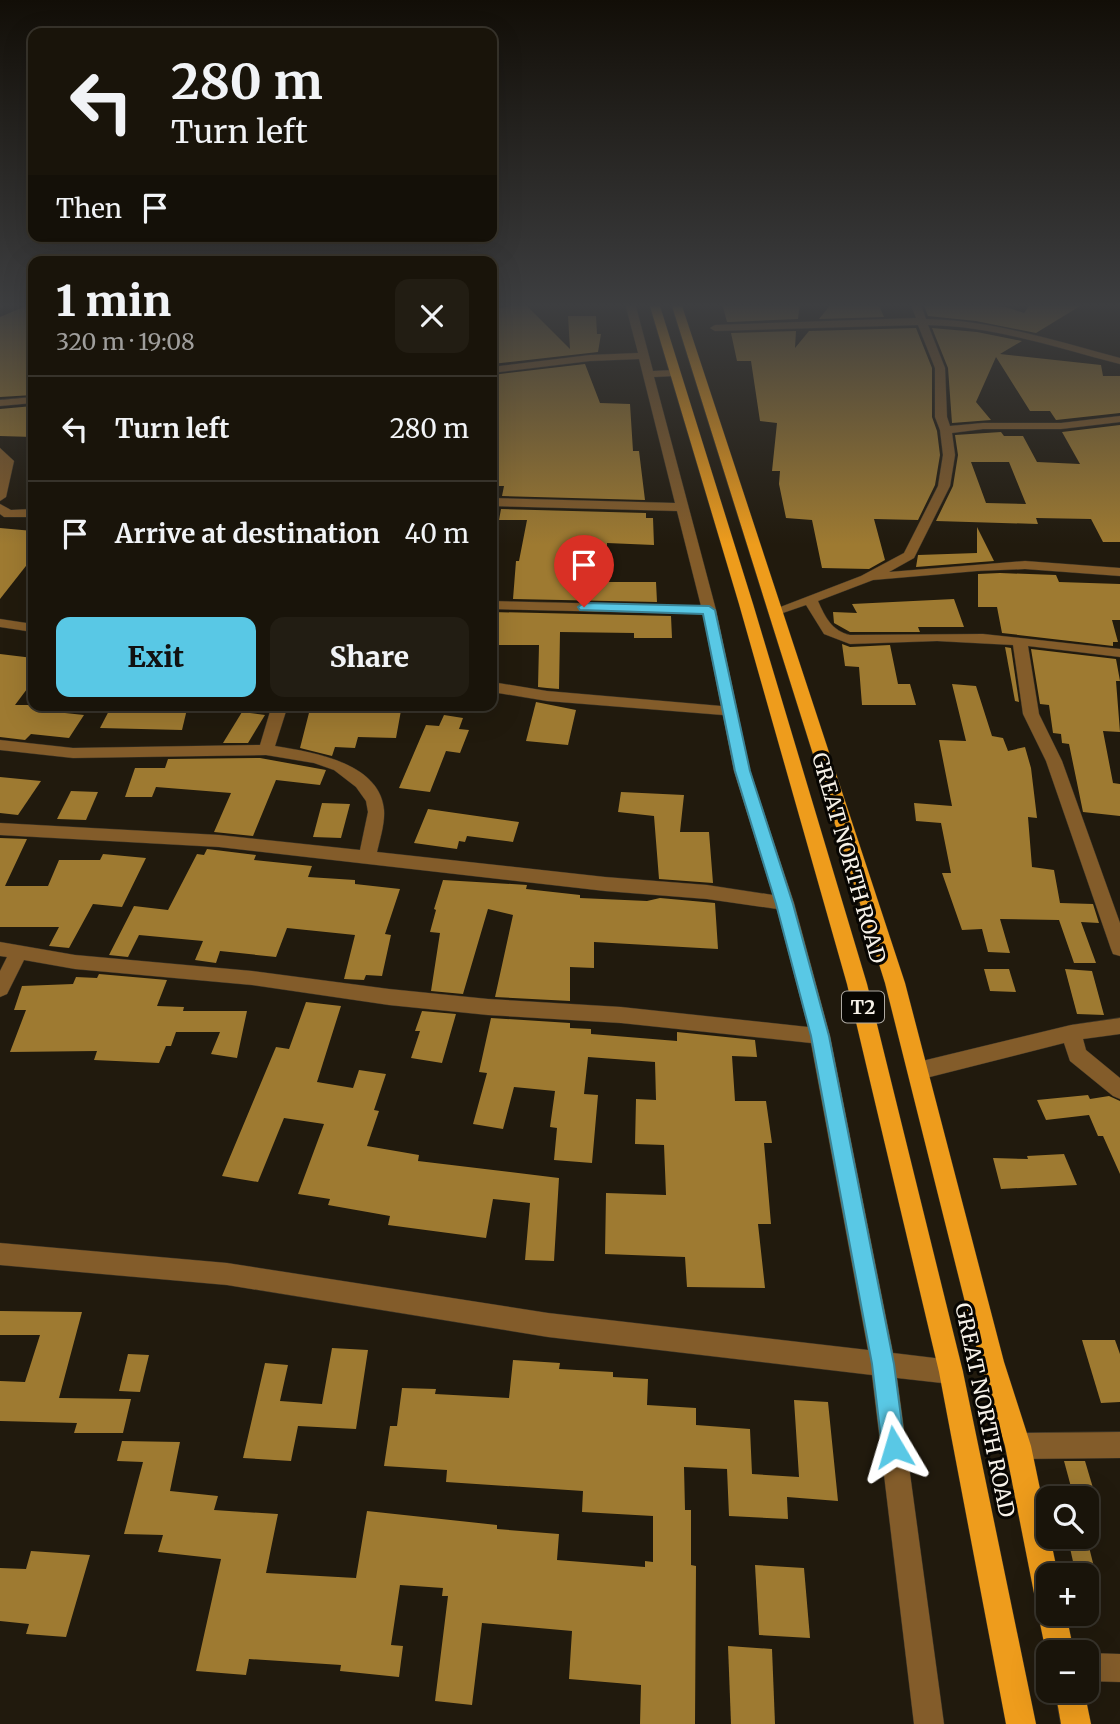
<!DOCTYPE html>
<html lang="en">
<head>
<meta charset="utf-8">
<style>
	:root { --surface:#19140a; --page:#221d13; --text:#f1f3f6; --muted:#9f9e9c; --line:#37332b; --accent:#59c8e5 }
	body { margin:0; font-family:Merriweather,serif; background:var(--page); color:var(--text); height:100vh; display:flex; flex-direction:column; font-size:26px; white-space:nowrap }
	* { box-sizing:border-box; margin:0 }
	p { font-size:23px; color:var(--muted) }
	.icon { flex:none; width:38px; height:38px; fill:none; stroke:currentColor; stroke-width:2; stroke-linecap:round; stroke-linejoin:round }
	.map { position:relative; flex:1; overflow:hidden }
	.drawer { position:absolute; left:28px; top:256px; width:469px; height:455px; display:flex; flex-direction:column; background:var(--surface); border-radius:14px; box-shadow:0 7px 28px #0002,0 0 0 2px var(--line) }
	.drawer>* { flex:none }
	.hud { position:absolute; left:28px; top:28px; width:469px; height:214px; border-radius:14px; box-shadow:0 7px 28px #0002,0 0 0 2px var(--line); background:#19140a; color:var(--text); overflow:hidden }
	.tools { position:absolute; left:1036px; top:1486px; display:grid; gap:14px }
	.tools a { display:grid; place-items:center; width:63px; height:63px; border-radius:14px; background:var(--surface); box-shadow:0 7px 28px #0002,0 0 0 2px var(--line); font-size:35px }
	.pin { position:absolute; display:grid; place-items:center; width:60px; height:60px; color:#fff; margin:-72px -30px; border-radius:50% 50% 50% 0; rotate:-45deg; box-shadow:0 0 7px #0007 }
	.pin .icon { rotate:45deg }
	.me { position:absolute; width:77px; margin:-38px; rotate:353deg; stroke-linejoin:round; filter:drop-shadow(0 0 5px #0008) }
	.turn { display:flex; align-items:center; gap:24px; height:147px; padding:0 28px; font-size:32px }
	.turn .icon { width:91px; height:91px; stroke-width:2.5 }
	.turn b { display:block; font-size:49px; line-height:60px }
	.then { display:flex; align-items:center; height:66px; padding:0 28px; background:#0003; gap:14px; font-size:26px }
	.round { display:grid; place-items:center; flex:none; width:74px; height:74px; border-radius:14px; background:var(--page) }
	.summary { display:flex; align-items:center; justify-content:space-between; height:119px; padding:0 28px }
	h1 { font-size:42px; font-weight:800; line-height:52px }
	.action { display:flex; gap:14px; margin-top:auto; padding:14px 28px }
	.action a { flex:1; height:80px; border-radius:14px; background:var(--accent); color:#111; font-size:28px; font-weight:800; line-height:80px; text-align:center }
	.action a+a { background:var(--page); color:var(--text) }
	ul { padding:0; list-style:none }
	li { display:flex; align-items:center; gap:21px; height:105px; padding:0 28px; border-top:2px solid var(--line) }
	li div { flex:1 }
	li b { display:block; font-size:26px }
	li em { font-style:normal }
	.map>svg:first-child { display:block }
	.building { fill:#9e7a31; fill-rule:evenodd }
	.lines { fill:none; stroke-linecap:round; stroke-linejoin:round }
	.street-casing { stroke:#3b3427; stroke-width:1 }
	.primary-casing { stroke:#3b3427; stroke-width:1 }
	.street { fill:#835c2a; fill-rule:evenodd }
	.primary { fill:#ee9c1c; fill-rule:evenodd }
	.route { fill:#59c8e5; stroke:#3a8295; stroke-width:2 }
	.labels { text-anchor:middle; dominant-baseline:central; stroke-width:6; stroke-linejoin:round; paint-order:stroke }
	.shield { fill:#080602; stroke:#afaaa3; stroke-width:2 }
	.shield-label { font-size:19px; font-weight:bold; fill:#f6f1e8 }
	.street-label { font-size:21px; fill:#f6f1e8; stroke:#080602 }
</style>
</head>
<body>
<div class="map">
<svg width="1120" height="1724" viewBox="0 0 1120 1724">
	<rect width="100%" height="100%" fill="#211a0d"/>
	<g class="building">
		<path d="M33,303V395L0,397V317Z"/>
		<path d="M722,303H800L798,319L729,322H727Z"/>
		<path d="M832,303H878L884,317L819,319Z"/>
		<path d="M923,303L968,304L1006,307L1024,313L1031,303H1085L1036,333L976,321L928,316Z"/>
		<path d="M525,304L570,349L568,316H596L597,334H601L598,352L492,364V309Z"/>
		<path d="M916,328L932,368V417L937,431L940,455L935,485L918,520L874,519L885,560L869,569L822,568L812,520L786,518L779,484L780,471H772L777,423L760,421L751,361H737L731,333L796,331L795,348L809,331Z"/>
		<path d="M932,328L977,332L1022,341L1000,354L1101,365L1103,376H1120V413L1056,420L1050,411H1030L996,357L976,402L991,420L952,423L948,368Z"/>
		<path d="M585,364L600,403L630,404L633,451H639L645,500L502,496L504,486H492V375Z"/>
		<path d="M33,406V437L0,436V409Z"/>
		<path d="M1120,425V542H1103L1091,519L1036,518L1038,524L936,521L953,486L958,455L955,435L1001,432L1004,436H1023L1037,462L1080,464L1062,432ZM971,462H1009L1026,504L986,503Z"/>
		<path d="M501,509L646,513V518H653L654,545L607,543V582H656L657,602L513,599L516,561H519L527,520H499Z"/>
		<path d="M977,527L994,561L916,567L918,555L977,553Z"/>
		<path d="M0,528L33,531V557L0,599Z"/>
		<path d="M1000,573L1056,575L1059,582L1120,584V620H1112L1118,642H1113V646L1002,633L997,607H978V574Z"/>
		<path d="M954,599L964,627H918L920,632H850L834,623L833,612L857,613L852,604Z"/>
		<path d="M492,612L671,616L672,638H634V633L560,632L559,689L547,688L538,687L539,645H492Z"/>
		<path d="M842,644L850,647L890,645L898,684H910L916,705H862L859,667L845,666Z"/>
		<path d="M1005,647L1011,648L1019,702L1015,701Z"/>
		<path d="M1031,649L1116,659L1120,681H1116L1120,732L1103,731L1113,783L1120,784V816L1083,812L1069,744L1062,743L1061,734L1053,733L1049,705L1040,704Z"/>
		<path d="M0,654L33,658V681L15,705H51L46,711L84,715L69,738L31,734L25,740L0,737Z"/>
		<path d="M952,684L976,686L992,736L1003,738L1008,751L1025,747L1031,768L1037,818L1028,817L1032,867L1054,870L1060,903L1093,904L1099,923L1081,922L1096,963H1074L1059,920L1000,919L1010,953L988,952L982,929L962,930L942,873H951L941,823L916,821L914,803L952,806L939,740L966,741Z"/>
		<path d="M536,702L576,710L568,745L526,741Z"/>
		<path d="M112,705H188L182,730L100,728Z"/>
		<path d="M311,705H402L396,738L358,737L355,748L335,747L332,756L300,748Z"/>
		<path d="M242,712L265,715L248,743H223Z"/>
		<path d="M444,715L463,718L459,729L469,730L460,753L446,751L430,792L399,788L426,725L439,726Z"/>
		<path d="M260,758L326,770L320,785L276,780L253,836L214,832L231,793L156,787L152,797H125L135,768H165L168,759Z"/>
		<path d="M0,777L41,781L18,815L0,813Z"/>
		<path d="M71,791L98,792L86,820L57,819Z"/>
		<path d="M621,792L684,795L680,832H709L713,883L659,879L654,816L618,812Z"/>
		<path d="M322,803L350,804L341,838L313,837Z"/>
		<path d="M428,809L519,822L513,842L467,836L465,842L459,841L457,849L414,843Z"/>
		<path d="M0,838L27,839L5,886H48L59,860H100L103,854L146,858L122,907L93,904L69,948L49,946L59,927H0Z"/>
		<path d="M207,849L256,855L254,860L312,866L308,877L355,880V884L400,889L385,934L391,935L382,976L366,975L364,980L344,979L355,935L287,928L276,957L220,951L216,963L195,960L203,941L139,935L128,957L109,955L134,906L168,910L197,854L204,855Z"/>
		<path d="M443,880L527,885L526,889L580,895V898L647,901L660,898L715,903L718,949L594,942V968L570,967V1001L495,997L513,915L488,909L463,994L431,991L440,933L430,932L436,910L434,909Z"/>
		<path d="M984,969H1009L1016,992L990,991Z"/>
		<path d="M1065,969L1092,971L1104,1015L1077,1014Z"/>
		<path d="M99,974L167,980L157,1006L184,1007L183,1011H247L237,1058L211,1054L220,1032H176L171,1046H166L159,1063L94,1060L97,1051L10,1052L26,1010H14L22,986L73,984L76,977L97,978Z"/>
		<path d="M306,1002L341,1006L317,1082L353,1088L359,1070L386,1074L374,1110L379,1111L367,1146L419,1155L418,1161L559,1178L554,1261L525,1260L530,1203L493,1199L486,1238L388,1225L390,1216L328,1205L330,1199L298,1194L324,1124L284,1118L258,1182L222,1176L276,1047L289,1049Z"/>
		<path d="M422,1011L456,1014L442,1063L411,1058L420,1031H415Z"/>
		<path d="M491,1018L570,1023V1028L591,1029V1034L677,1041V1032L755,1040L757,1057L732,1056L735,1101H766L772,1143H764L771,1224H758L765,1288L687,1287L685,1257L605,1254L606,1193L666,1195L664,1145L635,1144L636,1099L656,1100L655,1062L588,1057L584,1094L598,1095L592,1163L554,1160L557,1128L550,1127L555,1091L514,1087L503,1129L473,1124L487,1073L479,1072Z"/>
		<path d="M1088,1095L1090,1099L1109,1096L1120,1101V1174L1103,1136H1098L1089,1115L1046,1120L1037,1100Z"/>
		<path d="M1064,1154L1077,1185L1001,1189L993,1158L1028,1159L1027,1156Z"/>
		<path d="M0,1311L82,1312L59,1398L131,1399L123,1433H74L77,1423L0,1421V1381L25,1382L40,1335H0Z"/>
		<path d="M1082,1340H1115L1120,1354V1402L1101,1403Z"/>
		<path d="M332,1348L368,1350L356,1429L298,1426L291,1461L243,1458L265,1363L288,1365L280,1401L322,1404Z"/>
		<path d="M128,1354L149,1355L140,1392L119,1391Z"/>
		<path d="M513,1360L560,1363L559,1369L613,1372V1377L648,1379L647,1405L696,1408V1425L750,1429L752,1474L799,1477L794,1400L828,1402L838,1501L787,1497L788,1519L729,1516L727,1469L684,1467L685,1510H691V1565L696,1566L695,1724H640L641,1685L569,1679L572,1631L482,1623L472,1705L435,1701L448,1596H442L443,1588L400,1585L391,1645L403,1646L399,1677L340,1671L341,1665L249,1659L246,1675L196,1671L221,1559L158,1552L163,1535L124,1534L143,1462L117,1461L122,1441L180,1442L170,1491L218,1496L214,1510L278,1514L266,1573L356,1578L367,1511L497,1525V1529L559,1534L557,1560L645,1567V1561L653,1562V1516L582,1512L583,1491L446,1482L447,1470L384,1466L390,1426H397L402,1388L436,1389L435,1394L509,1398Z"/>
		<path d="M1064,1461H1085L1096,1498H1074Z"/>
		<path d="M1068,1539H1087L1096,1575H1076Z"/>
		<path d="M31,1551L90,1555L66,1637L26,1634L29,1624L0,1621V1568L26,1569Z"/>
		<path d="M755,1565L804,1568L810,1638L759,1635Z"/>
		<path d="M728,1646L772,1649L775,1724H731Z"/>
	</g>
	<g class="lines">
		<g class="street-casing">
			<g id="street">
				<path d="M0,303H8L0,308Z"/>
				<path d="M625,303H635L653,371L674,370L679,373L674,376L654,377L716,610L750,771L794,903L830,1036L893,1353L951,1360L960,1363L963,1372L960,1381L951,1384L897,1378L944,1724H914L872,1375L548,1337L227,1285L0,1265V1243L227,1263L548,1313L868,1350L811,1043L621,1023L488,1015L389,1005L252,985L75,969L24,960L7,994L0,997V971L7,957L0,956V942L75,955L252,971L389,989L488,999L621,1007L808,1027L777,909L707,899L605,891L219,847L0,835V823L219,835L360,850L368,812L366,801L356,787L334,770L314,763L266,755L73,758L0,750V740L73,748L260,745L272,705H288L275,746C311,752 380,762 384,810C385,823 380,839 377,852L605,877L707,885L773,895L734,771L723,715L547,701L492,692V682L547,691L721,706L703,614L492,609V601L701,606L677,511L492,506V498L675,503L639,359L590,361L492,373V367L590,355L638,353Z"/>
				<path d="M910,303H920L926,319C992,320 1056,341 1120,358V364C1057,348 994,326 928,325L945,368L947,417L950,426L983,423H1061L1120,416V422L1061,429H983L952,433L955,455L950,486L914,558L889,572L1025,561L1120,568V576L1025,569L977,571L873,580L818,601C825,617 832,631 850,635L983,634L1120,649V657L1028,646L1039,714L1062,761L1120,923V956L1113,954L1111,949L1046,761L1023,714L1013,645L937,641L850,644L824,634L806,605L777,615L770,611L861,576L904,553L938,486L943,455L940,430L935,417V368L918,325L715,331L710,328L715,325L916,318Z"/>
				<path d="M33,397V403L0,406V400Z"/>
				<path d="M0,448L14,461L6,497L0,501Z"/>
				<path d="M0,504L11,510L33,509V517H4L0,514Z"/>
				<path d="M0,619L33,624V632L0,627Z"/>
				<path d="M1120,1018V1034L1083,1039L1086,1050L1120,1078V1099L1113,1096L1070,1061L1064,1043L918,1080L911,1077L908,1071L911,1065L918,1062L1071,1025Z"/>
				<path d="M1120,1432V1458L1018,1459L1009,1455L1005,1446L1009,1437L1018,1433Z"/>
				<path d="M1087,1653L1120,1654V1682L1087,1681Z"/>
			</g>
		</g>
		<g class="primary-casing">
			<g id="primary">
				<path d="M649,303H659L753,604L867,984L963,1372L1036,1724H1006L939,1372L847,984L739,604Z"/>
				<path d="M671,303H681L905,983L1004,1362L1031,1446L1058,1575H1048V1614H1066L1074,1652H1048V1658L1046,1652L1038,1614L1042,1604L1038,1603L1034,1593L1005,1446L980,1362L885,983Z"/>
				<path d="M1055,1690H1084L1091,1724H1061Z"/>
			</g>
		</g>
		<use href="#street" class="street"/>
		<use href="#primary" class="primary"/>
	</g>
	<linearGradient id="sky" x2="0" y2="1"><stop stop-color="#120e07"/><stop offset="0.56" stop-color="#3d3e40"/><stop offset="1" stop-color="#3d3e40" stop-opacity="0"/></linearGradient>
	<rect width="1120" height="545" fill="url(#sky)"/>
	<path class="route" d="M584,603L709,606L715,610L750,771L793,904L829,1036L894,1364L905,1447L902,1455L894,1459L886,1455L882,1447L872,1364L811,1036L776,904L735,771L703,614L580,610L578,607Z"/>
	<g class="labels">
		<rect class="shield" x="842" y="991.5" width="42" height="31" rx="5"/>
		<g class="shield-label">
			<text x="863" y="1007">T2</text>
		</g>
		<g class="street-label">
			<text transform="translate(849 858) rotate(74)">GREAT NORTH ROAD</text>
			<text transform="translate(985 1410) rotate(78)">GREAT NORTH ROAD</text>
		</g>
	</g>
</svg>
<div class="tools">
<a><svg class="icon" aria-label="search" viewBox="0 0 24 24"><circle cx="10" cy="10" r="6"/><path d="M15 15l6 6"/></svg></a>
<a>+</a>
<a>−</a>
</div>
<div class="pin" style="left:584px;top:607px;background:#d93025"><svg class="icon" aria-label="arrive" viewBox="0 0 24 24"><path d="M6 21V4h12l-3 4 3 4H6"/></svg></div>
<svg class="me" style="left:894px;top:1447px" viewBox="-20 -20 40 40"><path d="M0-17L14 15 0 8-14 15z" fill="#59c8e5" stroke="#fff" stroke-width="4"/></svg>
<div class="hud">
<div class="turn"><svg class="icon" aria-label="left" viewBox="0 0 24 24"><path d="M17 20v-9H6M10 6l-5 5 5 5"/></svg><div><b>280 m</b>Turn left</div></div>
<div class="then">Then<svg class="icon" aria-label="arrive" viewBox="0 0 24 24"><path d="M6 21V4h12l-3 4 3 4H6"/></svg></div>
</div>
<section class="drawer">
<div class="summary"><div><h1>1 min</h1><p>320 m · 19:08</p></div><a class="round"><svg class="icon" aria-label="close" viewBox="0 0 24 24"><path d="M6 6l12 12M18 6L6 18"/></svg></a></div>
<ul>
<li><svg class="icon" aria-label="left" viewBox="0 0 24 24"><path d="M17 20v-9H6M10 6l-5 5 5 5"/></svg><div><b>Turn left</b></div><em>280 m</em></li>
<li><svg class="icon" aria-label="arrive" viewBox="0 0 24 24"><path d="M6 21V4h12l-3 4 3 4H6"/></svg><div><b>Arrive at destination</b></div><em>40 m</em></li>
</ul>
<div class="action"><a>Exit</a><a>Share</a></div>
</section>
</div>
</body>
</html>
